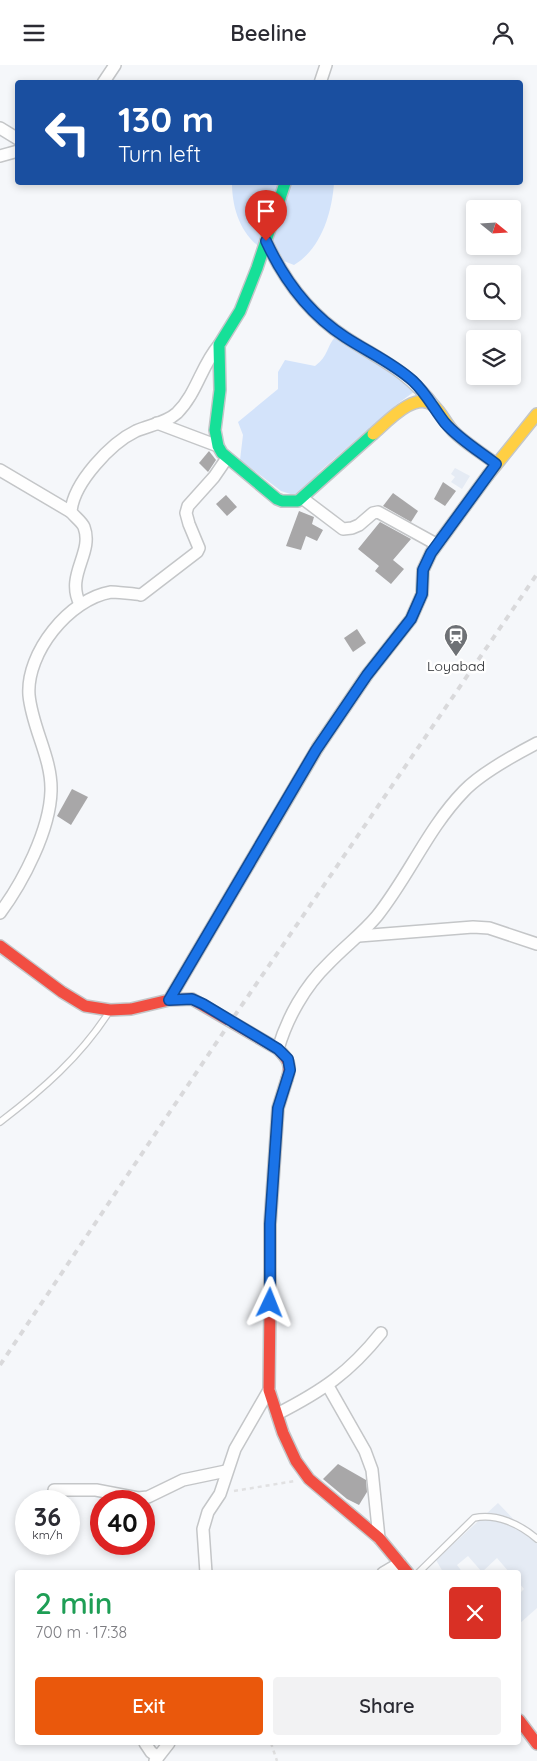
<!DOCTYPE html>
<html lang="en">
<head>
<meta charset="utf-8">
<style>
	:root { --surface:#fff; --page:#f2f2f3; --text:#2b2b33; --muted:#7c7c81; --accent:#ea580c }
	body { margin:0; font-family:Quicksand,sans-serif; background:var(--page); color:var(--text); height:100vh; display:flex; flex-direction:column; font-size:19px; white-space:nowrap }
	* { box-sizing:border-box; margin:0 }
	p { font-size:16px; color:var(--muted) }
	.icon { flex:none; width:28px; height:28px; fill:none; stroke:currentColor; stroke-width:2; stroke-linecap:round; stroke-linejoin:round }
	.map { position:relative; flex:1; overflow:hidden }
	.panel { position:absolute; left:15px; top:1505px; width:506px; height:175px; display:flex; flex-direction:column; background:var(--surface); border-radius:5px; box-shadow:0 2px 8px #0003 }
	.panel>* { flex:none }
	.banner { position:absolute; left:15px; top:15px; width:508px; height:105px; border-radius:5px; box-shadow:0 2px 8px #0003; background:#1a4fa0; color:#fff; overflow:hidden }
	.needle { width:32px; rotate:108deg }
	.buttons { position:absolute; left:466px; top:135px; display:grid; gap:10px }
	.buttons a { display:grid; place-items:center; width:55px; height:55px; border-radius:5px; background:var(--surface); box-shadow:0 2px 8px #0003; font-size:25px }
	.speed { position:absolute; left:15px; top:1425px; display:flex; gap:10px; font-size:25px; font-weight:700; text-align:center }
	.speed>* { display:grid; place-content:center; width:65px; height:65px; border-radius:50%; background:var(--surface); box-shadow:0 2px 8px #0003; line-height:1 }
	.speed small { font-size:12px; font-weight:400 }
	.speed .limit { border:8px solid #d22; background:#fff; color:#111 }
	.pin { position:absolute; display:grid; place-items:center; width:42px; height:42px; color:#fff; margin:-51px -21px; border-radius:50% 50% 50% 0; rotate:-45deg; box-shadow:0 0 5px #0007 }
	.pin .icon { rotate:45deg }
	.me { position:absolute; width:55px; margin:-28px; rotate:2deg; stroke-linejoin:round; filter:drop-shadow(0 0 4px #0008) }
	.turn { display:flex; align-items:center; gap:18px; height:105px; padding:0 20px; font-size:22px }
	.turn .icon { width:65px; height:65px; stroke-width:2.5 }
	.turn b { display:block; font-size:35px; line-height:42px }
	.round { display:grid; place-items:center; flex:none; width:52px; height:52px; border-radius:5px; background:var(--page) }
	.head { display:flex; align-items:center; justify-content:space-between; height:85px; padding:0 20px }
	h1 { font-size:30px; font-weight:600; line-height:38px; color:#1e9e55 }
	.action { display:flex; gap:10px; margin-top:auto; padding:10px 20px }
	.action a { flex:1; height:58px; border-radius:5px; background:var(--accent); color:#fff; font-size:20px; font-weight:600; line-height:58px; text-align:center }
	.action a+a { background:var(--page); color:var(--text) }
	header { display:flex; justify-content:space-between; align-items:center; height:65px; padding:0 20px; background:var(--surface); font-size:22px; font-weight:600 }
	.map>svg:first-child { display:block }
	.built { fill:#e5ebf4 }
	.green { fill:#d3e3fa }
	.building { fill:#a8a7a8 }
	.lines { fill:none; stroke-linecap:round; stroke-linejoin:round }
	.lane-casing { stroke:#c4c6c8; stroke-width:8 }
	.street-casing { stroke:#c4c6c8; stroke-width:14 }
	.fast-casing { stroke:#c4c6c8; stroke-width:14 }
	.slow-casing { stroke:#c4c6c8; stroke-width:14 }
	.jam-casing { stroke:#c4c6c8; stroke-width:14 }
	.path { stroke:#e1e1e2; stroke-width:2.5; stroke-dasharray:4 4; stroke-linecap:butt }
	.lane { stroke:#fefefe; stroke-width:5.5 }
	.street { stroke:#fefefe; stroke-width:11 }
	.fast { stroke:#16e098; stroke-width:11 }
	.slow { stroke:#ffcf43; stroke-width:11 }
	.jam { stroke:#f24e42; stroke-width:11 }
	.rail { stroke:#d9d9db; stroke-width:4; stroke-dasharray:6 6; stroke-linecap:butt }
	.route-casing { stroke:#114b97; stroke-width:12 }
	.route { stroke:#1a73e8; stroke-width:9 }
	.labels { text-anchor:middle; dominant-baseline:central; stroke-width:5; stroke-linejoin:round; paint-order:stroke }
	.poi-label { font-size:14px; fill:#26292d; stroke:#fff }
</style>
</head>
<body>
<header><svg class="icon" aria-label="menu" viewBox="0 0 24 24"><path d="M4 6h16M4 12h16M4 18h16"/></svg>Beeline<svg class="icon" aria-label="person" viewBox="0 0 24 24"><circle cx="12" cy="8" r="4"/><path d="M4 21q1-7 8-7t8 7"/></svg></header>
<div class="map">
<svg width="537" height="1696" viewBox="0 0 537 1696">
	<rect width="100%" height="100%" fill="#f5f7fa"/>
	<g class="built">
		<path d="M455,403L470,411L462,424L451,417L455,412L451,409Z"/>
		<path d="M498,1438L537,1479V1543L519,1559V1529L524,1524L519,1518V1508L509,1507L497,1493L482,1507L468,1491L457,1500L463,1508L443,1507L436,1495Z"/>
	</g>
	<g class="green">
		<path d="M232,118H334C332,148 321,184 294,200C284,196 273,192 265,186C241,171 232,144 232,118Z"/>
		<path d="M337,270L415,326L396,340L319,407L300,432L281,426L240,395L243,370L238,357L278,324V307L285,295L315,301C329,291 326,281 337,270Z"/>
	</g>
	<g class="building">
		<path d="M209,386L216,395L208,407L199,398Z"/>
		<path d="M443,417L456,426L445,441L434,434Z"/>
		<path d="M393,428L418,446L411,457L383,441Z"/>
		<path d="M226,430L237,442L227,451L216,439Z"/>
		<path d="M299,446L314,452L312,459L323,465L317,476L306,471L301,485L286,481Z"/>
		<path d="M380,457L411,474L393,495L404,504L391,519L375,506L379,501L358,484Z"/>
		<path d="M357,564L366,578L353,587L344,573Z"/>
		<path d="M72,724L88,732L71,760L57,751Z"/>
		<path d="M338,1399L366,1415L367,1427L359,1440L347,1434L323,1414Z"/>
	</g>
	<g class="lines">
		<g class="lane-casing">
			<g id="lane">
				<path d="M0,1057C42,1025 80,992 109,947"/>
				<path d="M418,1508L474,1453C496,1448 520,1459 537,1474"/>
			</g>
		</g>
		<g class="street-casing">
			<g id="street">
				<path d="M103,18L115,0"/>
				<path d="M320,18L326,0"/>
				<path d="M0,63L18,74"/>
				<path d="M0,91L18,86"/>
				<path d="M266,176C284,215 308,248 345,272C380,295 407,305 434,341"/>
				<path d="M157,358L218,381"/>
				<path d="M0,405L71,447"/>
				<path d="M302,433L343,464L352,463L359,460L373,448L378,447L436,479"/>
				<path d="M80,539C65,510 94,488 84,462C82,457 75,452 71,447C73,418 111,378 136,366C150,360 166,358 177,348C197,328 201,301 219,280"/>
				<path d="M0,848C23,817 50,765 51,726C52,693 32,663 29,630C26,588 69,534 111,527C113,527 138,529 141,530L197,487L199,483L189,459L186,448L188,441L214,412L227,393"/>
				<path d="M359,871L473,862L489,863L537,879"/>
				<path d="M278,984C287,953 305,921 328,899C344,882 362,869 377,851C409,811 428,763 464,726C480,709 516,689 537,678"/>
				<path d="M328,1321L365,1386L372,1405L379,1473"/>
				<path d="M277,1349C322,1326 349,1308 381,1268"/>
				<path d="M54,1425H96L138,1433L148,1432L183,1415L226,1406"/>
				<path d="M206,1508L203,1464L208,1447L220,1429L235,1384L269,1325"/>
				<path d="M383,1508L400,1498"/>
				<path d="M145,1678L151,1687L158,1692"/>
				<path d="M155,1696L169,1678"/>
			</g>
		</g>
		<g class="fast-casing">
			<g id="fast">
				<path d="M285,118L257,203L240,246L219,280L220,325L215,365L218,381L222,388L277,434L282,436H298L373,369"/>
				<path d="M318,682L367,610L411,554L422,529L423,505L431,488L488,410"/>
			</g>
		</g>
		<g class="slow-casing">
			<g id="slow">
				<path d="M373,369C386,358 416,324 434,341C442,348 446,359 453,366C465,378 482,388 496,399"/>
				<path d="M488,410L537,349"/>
				<path d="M169,935L318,682"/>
				<path d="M270,1240V1159L278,1043L287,1014"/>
			</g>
		</g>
		<g class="jam-casing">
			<g id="jam">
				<path d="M0,881L62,927L85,941L110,945L131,944L169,935L192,934L278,984C288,994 292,1000 287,1014"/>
				<path d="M270,1240L269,1325L283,1368L296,1396L309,1414L379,1473L408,1508"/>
				<path d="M519,1655L537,1679"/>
			</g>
		</g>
		<g class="path">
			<path d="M234,1426L295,1416"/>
			<path d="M271,1678L277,1696"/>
		</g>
		<use href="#lane" class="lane"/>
		<use href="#street" class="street"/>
		<use href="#fast" class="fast"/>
		<use href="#slow" class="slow"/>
		<use href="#jam" class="jam"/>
		<path class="rail" d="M0,1300L231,956L537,509"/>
	</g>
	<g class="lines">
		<g class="route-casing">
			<path id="route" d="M266,176C284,215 308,248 345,272C368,287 393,298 413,316C426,328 434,344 445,358C459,374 479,386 496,399L431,488L423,505L422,529L411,554L367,610L316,685L169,935L192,934L203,939L278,984L288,994L290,1005L278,1043L270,1159V1238"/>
		</g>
		<use href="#route" class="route"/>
	</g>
	<defs>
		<g id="station-pin" transform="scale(1.25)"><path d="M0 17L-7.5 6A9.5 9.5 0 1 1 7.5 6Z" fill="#6e7175" stroke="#fff"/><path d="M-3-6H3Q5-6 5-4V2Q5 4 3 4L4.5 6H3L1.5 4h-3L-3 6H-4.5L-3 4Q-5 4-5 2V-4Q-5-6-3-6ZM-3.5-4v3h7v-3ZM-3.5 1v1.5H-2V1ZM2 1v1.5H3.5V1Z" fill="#fff"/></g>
	</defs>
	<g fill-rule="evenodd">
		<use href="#station-pin" x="456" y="571"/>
	</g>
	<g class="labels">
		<g class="poi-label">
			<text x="456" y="601">Loyabad</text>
		</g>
	</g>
</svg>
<div class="buttons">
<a><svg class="needle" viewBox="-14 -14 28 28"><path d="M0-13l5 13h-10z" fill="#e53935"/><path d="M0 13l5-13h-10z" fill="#7c7c81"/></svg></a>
<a><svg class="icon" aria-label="search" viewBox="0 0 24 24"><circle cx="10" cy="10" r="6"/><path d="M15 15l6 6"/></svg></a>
<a><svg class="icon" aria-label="layers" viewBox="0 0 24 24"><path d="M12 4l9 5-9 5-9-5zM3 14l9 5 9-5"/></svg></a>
</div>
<div class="speed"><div>36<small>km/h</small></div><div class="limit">40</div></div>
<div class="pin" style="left:266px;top:176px;background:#d93025"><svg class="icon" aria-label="arrive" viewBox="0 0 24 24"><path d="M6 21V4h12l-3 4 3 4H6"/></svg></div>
<svg class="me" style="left:270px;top:1238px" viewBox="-20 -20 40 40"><path d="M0-17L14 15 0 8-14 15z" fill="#1a73e8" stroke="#fff" stroke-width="4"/></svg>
<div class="banner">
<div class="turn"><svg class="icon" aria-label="left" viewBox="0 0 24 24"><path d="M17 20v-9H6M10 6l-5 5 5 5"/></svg><div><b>130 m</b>Turn left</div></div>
</div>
<section class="panel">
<div class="head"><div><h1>2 min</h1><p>700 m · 17:38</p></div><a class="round" style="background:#d93025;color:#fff"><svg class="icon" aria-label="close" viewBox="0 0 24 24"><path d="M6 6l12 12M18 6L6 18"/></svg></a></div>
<div class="action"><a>Exit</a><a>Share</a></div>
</section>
</div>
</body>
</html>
